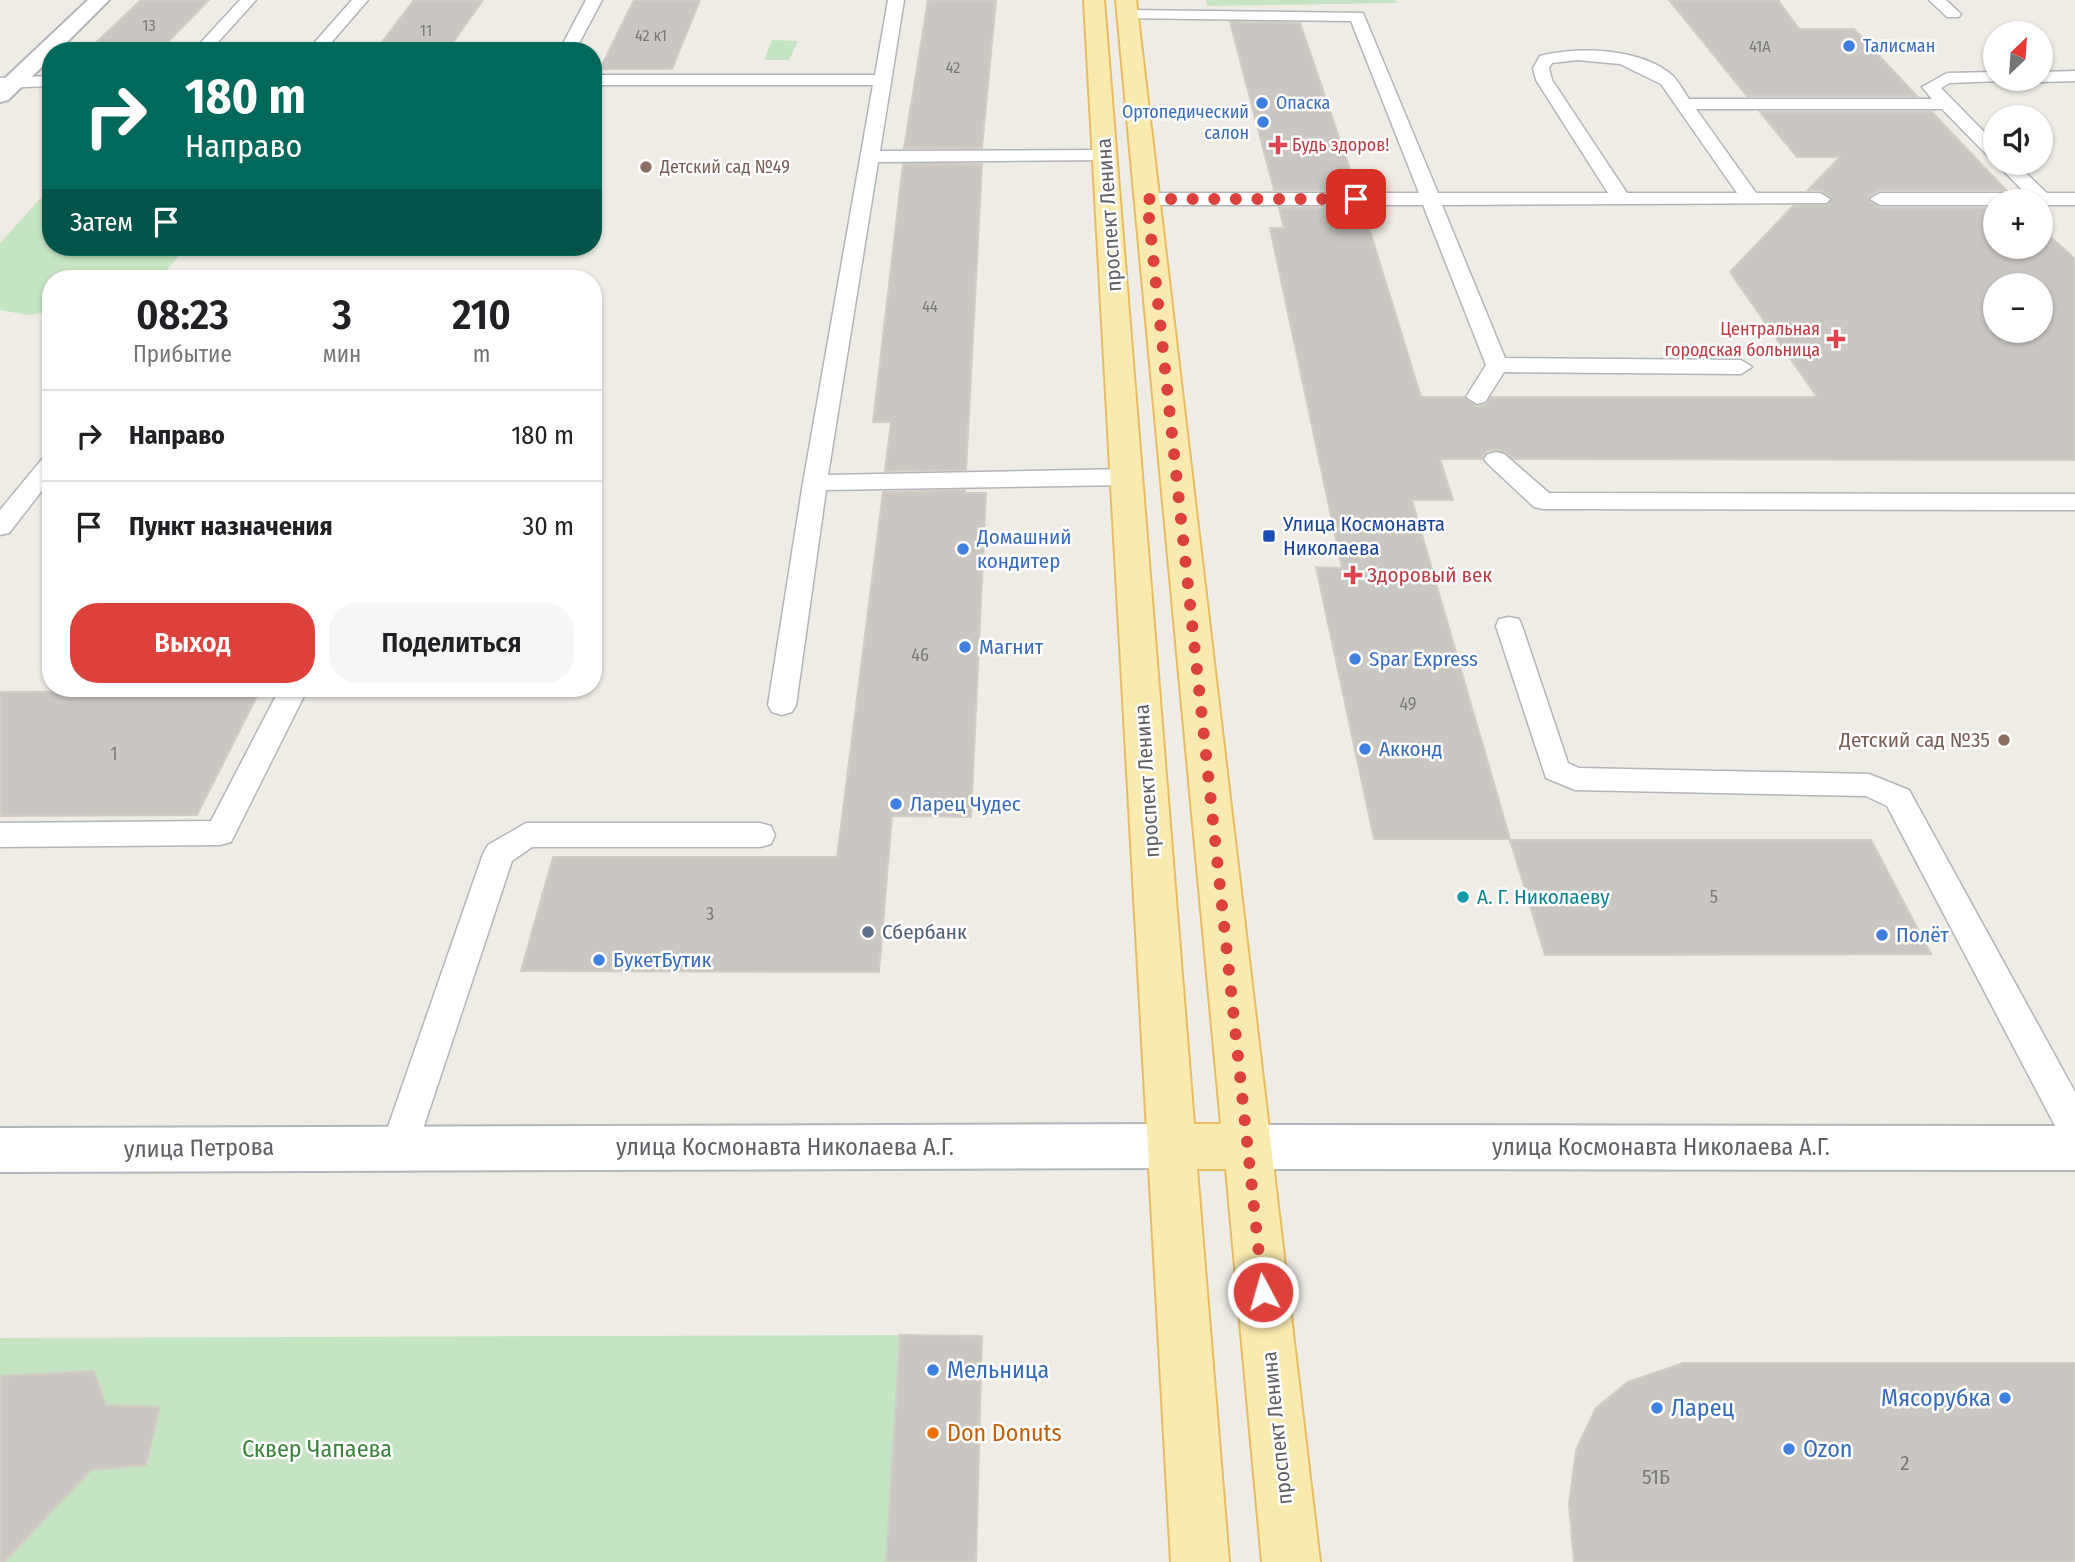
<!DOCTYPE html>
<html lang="ru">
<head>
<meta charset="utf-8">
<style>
	:root { --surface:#fff; --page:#f6f6f6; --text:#202124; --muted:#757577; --line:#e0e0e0; --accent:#dd413c }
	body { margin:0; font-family:"Fira Sans Condensed",sans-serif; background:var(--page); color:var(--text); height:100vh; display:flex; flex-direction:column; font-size:26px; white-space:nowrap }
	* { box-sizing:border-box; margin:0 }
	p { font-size:23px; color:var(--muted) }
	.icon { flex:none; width:38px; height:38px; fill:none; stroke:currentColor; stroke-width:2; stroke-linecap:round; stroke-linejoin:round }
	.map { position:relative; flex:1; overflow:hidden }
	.drawer { position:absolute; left:42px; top:270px; width:560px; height:427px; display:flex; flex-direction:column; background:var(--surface); border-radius:28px; box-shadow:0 2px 5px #0004 }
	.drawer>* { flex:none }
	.banner { position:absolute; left:42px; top:42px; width:560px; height:214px; border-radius:28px; box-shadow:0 2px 5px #0004; background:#00695c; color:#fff; overflow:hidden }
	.needle { width:46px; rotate:25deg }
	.tools { position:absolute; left:1983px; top:21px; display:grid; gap:14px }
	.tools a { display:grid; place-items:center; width:70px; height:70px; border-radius:50%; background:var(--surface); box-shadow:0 2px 5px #0004; font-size:35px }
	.pin { position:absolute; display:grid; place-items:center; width:60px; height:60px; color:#fff; margin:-30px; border-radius:14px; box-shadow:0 4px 10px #0006 }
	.me { position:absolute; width:77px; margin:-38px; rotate:354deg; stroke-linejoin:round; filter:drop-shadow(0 0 5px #0008) }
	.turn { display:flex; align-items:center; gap:24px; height:147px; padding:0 28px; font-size:32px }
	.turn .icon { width:91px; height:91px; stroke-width:2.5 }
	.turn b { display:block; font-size:49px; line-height:60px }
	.then { display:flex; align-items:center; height:66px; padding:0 28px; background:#0003; gap:14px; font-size:26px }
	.eta { display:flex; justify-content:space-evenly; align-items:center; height:119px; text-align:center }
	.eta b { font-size:42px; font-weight:600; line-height:49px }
	.button { display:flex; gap:14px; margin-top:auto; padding:14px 28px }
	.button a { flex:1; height:80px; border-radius:28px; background:var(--accent); color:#fff; font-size:28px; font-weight:600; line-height:80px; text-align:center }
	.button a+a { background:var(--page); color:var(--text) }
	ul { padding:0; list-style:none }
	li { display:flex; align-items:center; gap:21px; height:91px; padding:0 28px; border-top:2px solid var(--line) }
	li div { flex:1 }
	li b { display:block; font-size:26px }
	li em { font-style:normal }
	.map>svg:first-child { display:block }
	.green { fill:#c5e4c3 }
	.building { fill:#cac6c2; stroke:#d2cdc4; stroke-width:2; fill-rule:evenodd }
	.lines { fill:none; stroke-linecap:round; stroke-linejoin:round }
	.lane-casing { stroke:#b2b5b9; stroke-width:3 }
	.street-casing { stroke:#b2b5b9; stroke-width:4 }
	.secondary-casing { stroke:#b1b4b9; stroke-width:4 }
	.primary-casing { stroke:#e8bd64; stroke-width:4 }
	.lane { fill:#fff; fill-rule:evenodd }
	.street { fill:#fff; fill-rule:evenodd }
	.secondary { fill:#fff; fill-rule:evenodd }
	.primary { fill:#f9eaaf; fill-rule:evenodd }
	.route { stroke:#dd413c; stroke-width:12; stroke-dasharray:0 21.6 }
	.shop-dot { fill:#3f7fe0; stroke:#fff; stroke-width:2.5 }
	.health-dot { fill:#e0444e; stroke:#fff; stroke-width:2.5 }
	.education-dot { fill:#8d6e63; stroke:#fff; stroke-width:2.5 }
	.transit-dot { fill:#1a4fb4; stroke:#fff; stroke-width:2.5 }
	.culture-dot { fill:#0f9aa8; stroke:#fff; stroke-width:2.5 }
	.service-dot { fill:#5c6f8a; stroke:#fff; stroke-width:2.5 }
	.food-dot { fill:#e8710a; stroke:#fff; stroke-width:2.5 }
	.labels { text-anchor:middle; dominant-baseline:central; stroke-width:5; stroke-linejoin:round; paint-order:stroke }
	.far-number-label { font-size:16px; fill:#787a7c }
	.far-shop-label { font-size:18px; fill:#366cbe; stroke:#fff; text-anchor:start }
	.far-health-label { font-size:18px; fill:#be3a42; stroke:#fff; text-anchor:start }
	.far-education-label { font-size:18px; fill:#785e54; stroke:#fff; text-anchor:start }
	.number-label { font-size:18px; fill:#787a7c }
	.street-label { font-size:21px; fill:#5d6064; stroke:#fff }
	.transit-label { font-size:21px; fill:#164399; stroke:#fff; text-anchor:start }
	.shop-label { font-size:21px; fill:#366cbe; stroke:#fff; text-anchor:start }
	.health-label { font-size:21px; fill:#be3a42; stroke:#fff; text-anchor:start }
	.education-label { font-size:21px; fill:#785e54; stroke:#fff; text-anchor:end }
	.culture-label { font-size:21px; fill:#0d838f; stroke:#fff; text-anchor:start }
	.service-label { font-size:21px; fill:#4e5e75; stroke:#fff; text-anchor:start }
	.near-number-label { font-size:21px; fill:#787a7c }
	.near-street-label { font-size:24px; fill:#5d6064; stroke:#fff }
	.near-shop-label { font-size:24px; fill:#366cbe; stroke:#fff; text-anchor:start }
	.near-food-label { font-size:24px; fill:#c56008; stroke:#fff; text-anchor:start }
	.near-park-label { font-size:24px; fill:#3c843c; stroke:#fff }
</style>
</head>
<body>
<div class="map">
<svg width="2075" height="1562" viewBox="0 0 2075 1562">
	<rect width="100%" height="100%" fill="#eeece5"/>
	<g class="green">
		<path d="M1206,0H1396L1397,3L1207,6Z"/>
		<path d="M772,40L798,41L789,60H764Z"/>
		<path d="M51,187V247H186L167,270L155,278H51V312L28,315L0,310V243Z"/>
		<path d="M900,1335L886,1562H0V1338Z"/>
	</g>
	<g class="building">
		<path d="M141,0H209L159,51H87Z"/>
		<path d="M414,0H483L447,51H375Z"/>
		<path d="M634,0H700L672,69H600Z"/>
		<path d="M928,0H996L982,148H904Z"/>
		<path d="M1669,0H1778L1799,29H1854L1917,96H1747Z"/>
		<path d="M1230,22L1300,23L1357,190H1274Z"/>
		<path d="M1760,112H1932L2006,190H1880L1869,197V201L1880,208H1995V247H2040V227L2075,259V460L1514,459L1497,449L1487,451L1481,459H1440L1453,500H1412L1510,839H1374L1316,567L1342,568L1270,228H1284L1279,208H1363L1421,397H1464L1478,407L1486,405L1491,397H1817L1730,272L1793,206L1829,205L1831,197L1820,190H1808L1840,157H1797ZM1995,285H2040V331H1995Z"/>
		<path d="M903,164H982L966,470L885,471L891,422H873Z"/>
		<path d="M965,490V493H986L971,817L892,816L879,972L521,971L553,857H837L883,492Z"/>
		<path d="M153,688H261L197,815L0,816V692L151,691Z"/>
		<path d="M1510,840H1871L1931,954L1545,955Z"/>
		<path d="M900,1335L982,1336L976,1562H886Z"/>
		<path d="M1683,1363H2075V1562H1574L1569,1504L1576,1450L1596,1408L1628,1382Z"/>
		<path d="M94,1371L106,1405L160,1407L146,1465L91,1470L4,1562H0V1376Z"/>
	</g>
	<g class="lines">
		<g class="lane-casing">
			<g id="lane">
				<path d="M240,0H256L210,51H193Z"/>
				<path d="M352,0H368L324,51H307Z"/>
				<path d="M586,0H602L575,51H559Z"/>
				<path d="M888,0H904L880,151L1105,150L1114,155L1105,160L878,162L828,475L1127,469L1136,472L1139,477L1136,482L1127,485L826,490L796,705L792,712L782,715L772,712L768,705L803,483L873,85H593V75H875Z"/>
				<path d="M1929,0H1946L1961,14L1959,17H1947Z"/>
				<path d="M1127,10L1363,13L1438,193H1608L1536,80L1533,68L1540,56C1578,46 1642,48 1673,76C1679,82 1684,92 1689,99H1932L1922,87L1947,73L1995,72V79L2001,81L1950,83L1941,88L1995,143V158L1989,157L1942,109H1696L1756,193H1820L1830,199L1827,203L1442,205L1505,358L1741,360L1752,367L1741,374L1504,372L1485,402L1477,404L1466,397L1486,365L1423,205H1147L1137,199L1147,193H1419L1351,21L1121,18V12ZM1577,60L1620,64L1661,84L1737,193H1627L1552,80L1549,68L1552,63Z"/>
				<path d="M2075,71V81L2040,82L2033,79H2040V72Z"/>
				<path d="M51,76V86L0,88V78Z"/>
				<path d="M1996,163H2015L2047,193H2075V205H2040V201H1995V205H1880L1870,199L1880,193H2025Z"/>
				<path d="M1496,452L1504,454L1549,493L2075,494V510L1543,509L1534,507L1488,464L1484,459L1488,454Z"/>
				<path d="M51,456V479L9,533L0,535V510L43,458Z"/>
				<path d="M1509,617L1519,619L1522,626L1568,763L1579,768L1869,774L1909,790L2075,1092V1144L2062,1139L1887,806L1866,796L1575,790L1546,778L1496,626L1499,619Z"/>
				<path d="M280,688H308L231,842L220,845L0,847V823L211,821Z"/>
				<path d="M526,823H760L771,826L775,835L771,844L760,847H532L512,861L417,1147L412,1159L399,1164L386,1159L381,1147L483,854L488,845Z"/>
			</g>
		</g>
		<g class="street-casing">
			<g id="street">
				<path d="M88,0H109L58,51H51V58L8,100L0,102V83Z"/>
				<path d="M1171,1124L1188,1130L1195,1146L1188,1162L1171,1168L0,1172V1128Z"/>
			</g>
		</g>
		<g class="secondary-casing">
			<path id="secondary" d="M1248,1125L2075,1126V1170L1248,1169L1231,1163L1224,1147L1231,1131Z"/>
		</g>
		<g class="primary-casing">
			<path id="primary" d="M1084,0H1104L1194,1124H1221L1116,0H1136L1320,1562H1262L1226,1169H1197L1229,1562H1171Z"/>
		</g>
		<use href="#lane" class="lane"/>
		<use href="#street" class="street"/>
		<use href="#secondary" class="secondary"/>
		<use href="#primary" class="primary"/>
	</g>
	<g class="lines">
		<path class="route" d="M1263,1292L1147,199H1356"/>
	</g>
	<g class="shop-dot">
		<circle cx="1849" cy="46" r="7"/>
		<circle cx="1262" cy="103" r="7"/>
		<circle cx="1263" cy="122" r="7"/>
		<circle cx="963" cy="549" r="7"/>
		<circle cx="965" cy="647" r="7"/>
		<circle cx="1355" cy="659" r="7"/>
		<circle cx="1365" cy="749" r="7"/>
		<circle cx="896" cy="804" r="7"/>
		<circle cx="1882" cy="935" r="7"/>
		<circle cx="599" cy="960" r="7"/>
		<circle cx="933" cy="1370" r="7"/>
		<circle cx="2005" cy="1398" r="7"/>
		<circle cx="1657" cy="1408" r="7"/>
		<circle cx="1789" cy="1449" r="7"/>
	</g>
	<g class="health-dot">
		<path d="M1274.5 134.5h7v7h7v7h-7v7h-7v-7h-7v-7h7z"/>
		<path d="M1832.5 328.5h7v7h7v7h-7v7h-7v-7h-7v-7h7z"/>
		<path d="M1349.5 564.5h7v7h7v7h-7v7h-7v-7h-7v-7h7z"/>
	</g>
	<g class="education-dot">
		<circle cx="646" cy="167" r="7"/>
		<circle cx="2004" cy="740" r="7"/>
	</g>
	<rect class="transit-dot" x="1262" y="529" width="14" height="14" rx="3.5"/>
	<circle class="culture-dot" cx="1463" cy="897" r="7"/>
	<circle class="service-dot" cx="868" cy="932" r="7"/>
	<circle class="food-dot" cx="933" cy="1433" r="7"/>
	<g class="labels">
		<g class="far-number-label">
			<text x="149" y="25">13</text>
			<text x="426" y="30">11</text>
			<text x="651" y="35">42 к1</text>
			<text x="1760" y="46">41А</text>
			<text x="953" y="67">42</text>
			<text x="930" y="306">44</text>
		</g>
		<g class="far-shop-label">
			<text x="1863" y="46">Талисман</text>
			<text x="1276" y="103">Опаска</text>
			<text x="1249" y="112" text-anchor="end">Ортопедический<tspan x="1249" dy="21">салон</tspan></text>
		</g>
		<g class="far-health-label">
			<text x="1292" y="145">Будь здоров!</text>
			<text x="1820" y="329" text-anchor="end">Центральная<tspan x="1820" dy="21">городская больница</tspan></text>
		</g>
		<g class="far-education-label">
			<text x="660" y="167">Детский сад №49</text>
		</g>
		<g class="number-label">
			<text x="920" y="655">46</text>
			<text x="1408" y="704">49</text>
			<text x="114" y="754">1</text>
			<text x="1714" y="897">5</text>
			<text x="710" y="914">3</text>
		</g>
		<g class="street-label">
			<text transform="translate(1109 215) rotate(-94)">проспект Ленина</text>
			<text transform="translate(1147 781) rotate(-94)">проспект Ленина</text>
			<text transform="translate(1277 1428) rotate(-96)">проспект Ленина</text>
		</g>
		<g class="transit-label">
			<text x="1283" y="524">Улица Космонавта<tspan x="1283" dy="24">Николаева</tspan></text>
		</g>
		<g class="shop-label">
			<text x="977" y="537">Домашний<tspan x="977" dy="24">кондитер</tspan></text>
			<text x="979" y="647">Магнит</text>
			<text x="1369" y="659">Spar Express</text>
			<text x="1379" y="749">Акконд</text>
			<text x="910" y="804">Ларец Чудес</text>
			<text x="1896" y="935">Полёт</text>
			<text x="613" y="960">БукетБутик</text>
		</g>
		<g class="health-label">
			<text x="1367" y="575">Здоровый век</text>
		</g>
		<g class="education-label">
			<text x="1990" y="740">Детский сад №35</text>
		</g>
		<g class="culture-label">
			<text x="1477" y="897">А. Г. Николаеву</text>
		</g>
		<g class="service-label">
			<text x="882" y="932">Сбербанк</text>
		</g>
		<g class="near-number-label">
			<text x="1905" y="1463">2</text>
			<text x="1656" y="1477">51Б</text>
		</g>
		<g class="near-street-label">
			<text x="785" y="1147">улица Космонавта Николаева А.Г.</text>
			<text x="1661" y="1147">улица Космонавта Николаева А.Г.</text>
			<text transform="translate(199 1148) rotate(-1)">улица Петрова</text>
		</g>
		<g class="near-shop-label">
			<text x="947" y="1370">Мельница</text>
			<text x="1991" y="1398" text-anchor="end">Мясорубка</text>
			<text x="1671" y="1408">Ларец</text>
			<text x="1803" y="1449">Ozon</text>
		</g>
		<g class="near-food-label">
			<text x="947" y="1433">Don Donuts</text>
		</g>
		<g class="near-park-label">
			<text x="317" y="1449">Сквер Чапаева</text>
		</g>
	</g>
</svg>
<div class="tools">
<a><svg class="needle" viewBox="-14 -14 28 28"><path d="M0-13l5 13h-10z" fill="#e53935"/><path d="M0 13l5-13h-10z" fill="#757577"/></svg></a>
<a><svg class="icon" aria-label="sound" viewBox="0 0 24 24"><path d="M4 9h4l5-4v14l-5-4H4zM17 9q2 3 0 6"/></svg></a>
<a>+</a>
<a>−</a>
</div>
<div class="pin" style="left:1356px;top:199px;background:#d93025"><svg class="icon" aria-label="arrive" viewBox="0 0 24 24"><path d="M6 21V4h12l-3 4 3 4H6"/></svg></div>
<svg class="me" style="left:1263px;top:1292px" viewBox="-20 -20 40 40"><circle r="17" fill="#dd413c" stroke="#fff" stroke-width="3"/><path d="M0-11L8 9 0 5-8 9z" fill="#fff"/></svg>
<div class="banner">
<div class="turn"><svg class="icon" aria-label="right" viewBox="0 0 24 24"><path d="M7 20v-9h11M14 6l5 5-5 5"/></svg><div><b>180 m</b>Направо</div></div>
<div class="then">Затем<svg class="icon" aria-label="arrive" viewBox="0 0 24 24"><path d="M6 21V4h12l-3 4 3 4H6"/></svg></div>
</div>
<section class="drawer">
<div class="eta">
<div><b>08:23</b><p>Прибытие</p></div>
<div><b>3</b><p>мин</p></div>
<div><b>210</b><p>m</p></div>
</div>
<ul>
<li><svg class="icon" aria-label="right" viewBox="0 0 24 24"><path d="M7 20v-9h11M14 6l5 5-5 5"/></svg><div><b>Направо</b></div><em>180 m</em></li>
<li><svg class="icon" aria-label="arrive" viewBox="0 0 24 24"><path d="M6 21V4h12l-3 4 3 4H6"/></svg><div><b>Пункт назначения</b></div><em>30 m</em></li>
</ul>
<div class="button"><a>Выход</a><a>Поделиться</a></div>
</section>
</div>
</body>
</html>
